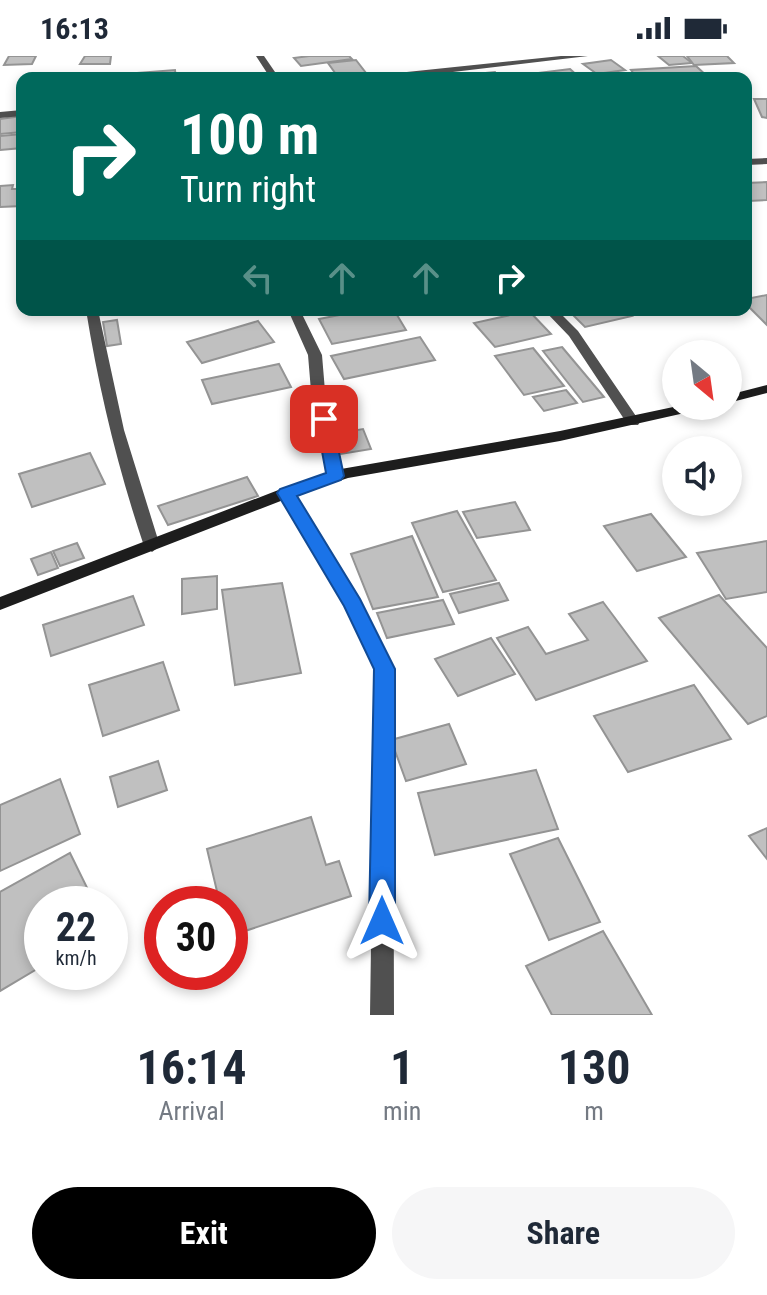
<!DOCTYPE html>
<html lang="en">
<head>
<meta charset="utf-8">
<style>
	:root { --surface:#fff; --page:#f6f6f7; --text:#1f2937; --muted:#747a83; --accent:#000 }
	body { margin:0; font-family:"Roboto Condensed",sans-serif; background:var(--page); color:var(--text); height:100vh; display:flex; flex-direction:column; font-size:30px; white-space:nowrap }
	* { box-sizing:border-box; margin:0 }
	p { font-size:26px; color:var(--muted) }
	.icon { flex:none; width:44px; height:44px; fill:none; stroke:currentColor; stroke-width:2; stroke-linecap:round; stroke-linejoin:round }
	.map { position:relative; height:959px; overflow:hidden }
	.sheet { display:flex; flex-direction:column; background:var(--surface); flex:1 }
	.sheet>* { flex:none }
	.hud { position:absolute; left:16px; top:16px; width:736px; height:244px; border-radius:16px; box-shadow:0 4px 12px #0003; background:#00695c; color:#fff; overflow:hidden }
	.needle { width:52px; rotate:151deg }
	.buttons { position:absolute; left:662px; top:284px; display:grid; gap:16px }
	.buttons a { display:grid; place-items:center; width:80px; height:80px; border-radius:50%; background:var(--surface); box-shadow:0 4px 12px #0003; font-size:40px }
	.speed { position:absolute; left:24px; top:830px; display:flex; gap:16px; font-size:40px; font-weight:700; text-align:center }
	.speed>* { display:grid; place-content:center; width:104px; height:104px; border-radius:50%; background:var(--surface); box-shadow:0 4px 12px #0003; line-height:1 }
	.speed small { font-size:20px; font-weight:400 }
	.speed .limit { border:12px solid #d22; background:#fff; color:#111 }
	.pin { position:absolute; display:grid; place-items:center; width:68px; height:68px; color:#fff; margin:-34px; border-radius:16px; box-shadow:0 4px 12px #0006 }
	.me { position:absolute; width:88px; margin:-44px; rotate:0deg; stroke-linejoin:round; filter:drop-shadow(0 0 6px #0008) }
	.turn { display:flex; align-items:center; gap:28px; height:168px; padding:0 32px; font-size:36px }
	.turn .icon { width:104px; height:104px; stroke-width:2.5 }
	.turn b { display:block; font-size:56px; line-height:68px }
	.lanes { display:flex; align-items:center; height:76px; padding:0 32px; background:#0003; justify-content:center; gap:40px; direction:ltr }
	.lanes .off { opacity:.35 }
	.eta { display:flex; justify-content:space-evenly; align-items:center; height:136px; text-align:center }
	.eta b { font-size:48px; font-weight:700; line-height:56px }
	.primary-button { display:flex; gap:16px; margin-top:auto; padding:16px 32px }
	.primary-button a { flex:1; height:92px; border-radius:48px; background:var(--accent); color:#fff; font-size:32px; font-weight:700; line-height:92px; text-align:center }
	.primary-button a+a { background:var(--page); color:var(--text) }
	.status { display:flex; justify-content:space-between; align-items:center; height:56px; padding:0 40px; background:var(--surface); direction:ltr }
	.status svg { height:22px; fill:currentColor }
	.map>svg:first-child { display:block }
	.building { fill:#c0c0c0; stroke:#949494; stroke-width:2 }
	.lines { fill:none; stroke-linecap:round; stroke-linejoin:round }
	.street { fill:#505050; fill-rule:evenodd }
	.secondary { fill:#1d1d1d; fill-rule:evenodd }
	.route { fill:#1a73e8; stroke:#114b97; stroke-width:2 }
</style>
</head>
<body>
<div class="status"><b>16:13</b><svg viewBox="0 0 49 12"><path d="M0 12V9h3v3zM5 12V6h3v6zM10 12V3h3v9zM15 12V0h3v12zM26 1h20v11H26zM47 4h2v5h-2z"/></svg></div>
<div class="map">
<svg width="767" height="959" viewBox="0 0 767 959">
	<rect width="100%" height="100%" fill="#fff"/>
	<g class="building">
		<path d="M9,0H36L32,8L4,9Z"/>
		<path d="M85,0H111L110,8H80Z"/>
		<path d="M309,0H349L352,3L301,10L294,2Z"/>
		<path d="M658,0H683L692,7L669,9Z"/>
		<path d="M687,0H727L734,7L694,9Z"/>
		<path d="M356,4L366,17L338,21L328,7Z"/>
		<path d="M611,4L625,14L597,18L583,8Z"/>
		<path d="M696,10L708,21L637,22L631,14Z"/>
		<path d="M570,13L580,22L507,21Z"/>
		<path d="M175,14L176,22H112V19Z"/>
		<path d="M495,16L499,22H466L464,19Z"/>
		<path d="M754,43H767V62L762,61Z"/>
		<path d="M22,60V76L0,78V63Z"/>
		<path d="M22,78V92L0,94V80Z"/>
		<path d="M767,126V144L748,145L746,127Z"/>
		<path d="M13,129L12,133H22V150L0,151V130Z"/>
		<path d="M767,239V269L746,248V243Z"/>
		<path d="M365,254H394L406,274L332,288L319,263Z"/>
		<path d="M568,254H626L632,260L585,271Z"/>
		<path d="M529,255L551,278L495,291L474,267Z"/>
		<path d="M117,264L121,288L107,290L103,266Z"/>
		<path d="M258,265L274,286L202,307L187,286Z"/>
		<path d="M420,281L435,304L344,323L331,300Z"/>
		<path d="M562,291L604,341L583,346L543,295Z"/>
		<path d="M533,292L564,330L524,339L495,300Z"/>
		<path d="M279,308L291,331L212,348L202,324Z"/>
		<path d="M566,334L577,347L544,355L533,341Z"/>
		<path d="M363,373L371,393L341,398L334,378Z"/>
		<path d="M90,397L105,428L32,451L19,418Z"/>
		<path d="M247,421L258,440L168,469L158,450Z"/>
		<path d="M515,446L530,474L477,482L463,456Z"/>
		<path d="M457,455L496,524L443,536L412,467Z"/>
		<path d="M651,458L686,501L637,515L604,470Z"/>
		<path d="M412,480L438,541L373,553L351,498Z"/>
		<path d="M767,485V536L726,543L697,497Z"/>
		<path d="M77,487L84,502L60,510L53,495Z"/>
		<path d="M51,496L58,512L38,519L31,503Z"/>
		<path d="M217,520V553L182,558V523Z"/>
		<path d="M282,527L301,617L235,629L222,534Z"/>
		<path d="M499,527L508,544L459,557L450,538Z"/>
		<path d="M719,539L767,592V660L748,668L659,562Z"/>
		<path d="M133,540L144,569L51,600L43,569Z"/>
		<path d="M443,544L454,568L387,582L377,557Z"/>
		<path d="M603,546L647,605L536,644L497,582L528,571L546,598L588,584L569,558Z"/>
		<path d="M491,582L515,618L458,640L435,603Z"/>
		<path d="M163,606L179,654L103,680L89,629Z"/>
		<path d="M694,629L731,683L628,716L594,660Z"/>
		<path d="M449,668L466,708L406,725L391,684Z"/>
		<path d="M158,705L167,734L118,751L110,721Z"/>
		<path d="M536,714L558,773L435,799L418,737Z"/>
		<path d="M60,723L80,778L0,815V749Z"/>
		<path d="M311,761L326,809L339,805L351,840L230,880V848H220L207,793Z"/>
		<path d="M767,772V803L749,780Z"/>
		<path d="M558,782L600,866L549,884L510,798Z"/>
		<path d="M70,797L95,848H42V910L0,935V836Z"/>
		<path d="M603,875L652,959H552L526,910Z"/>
	</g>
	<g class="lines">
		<g class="street">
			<path d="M256,0H264L275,16L284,22L269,20Z"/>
			<path d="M561,0H588L402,22H374L378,19Z"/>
			<path d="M22,54V60L0,62V56Z"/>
			<path d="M767,102V108L746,109V103Z"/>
			<path d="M86,254H98L124,374L160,490L152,496L144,490C118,413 99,334 86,254Z"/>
			<path d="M288,254H300L322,299L325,335L343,420L340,424H330L327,420L311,335L308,299Z"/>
			<path d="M544,254H557L578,275L640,366L638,369H628L569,280Z"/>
			<path d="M286,432L291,433L359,543L393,613L394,959H370L375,613L345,550L278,437Z"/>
		</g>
		<g class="secondary">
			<path d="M767,329V337L728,347V339Z"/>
			<path d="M678,350H705L698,354L560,385L348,422L291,441L0,554V541L281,433L341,413L560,375Z"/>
		</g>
	</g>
	<path class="route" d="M324,358L332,363L344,420L341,424L297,440L360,543L395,613V865L391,874L382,877L373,874L369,865L374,613L344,550L277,437L280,433L326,417L316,363Z"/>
</svg>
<div class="buttons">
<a><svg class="needle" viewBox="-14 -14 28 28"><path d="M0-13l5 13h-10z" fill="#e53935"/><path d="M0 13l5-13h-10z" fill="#747a83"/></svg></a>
<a><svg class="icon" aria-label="sound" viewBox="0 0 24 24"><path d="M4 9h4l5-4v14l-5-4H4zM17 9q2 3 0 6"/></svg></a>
</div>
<div class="speed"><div>22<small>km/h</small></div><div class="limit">30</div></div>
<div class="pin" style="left:324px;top:363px;background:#d93025"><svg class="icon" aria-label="arrive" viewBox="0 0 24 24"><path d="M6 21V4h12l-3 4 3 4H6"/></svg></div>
<svg class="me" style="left:382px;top:865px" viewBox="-20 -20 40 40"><path d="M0-17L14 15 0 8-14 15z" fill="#1a73e8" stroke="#fff" stroke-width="4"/></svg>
<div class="hud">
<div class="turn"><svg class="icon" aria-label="right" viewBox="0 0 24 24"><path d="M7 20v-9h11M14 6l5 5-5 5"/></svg><div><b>100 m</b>Turn right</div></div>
<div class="lanes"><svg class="icon off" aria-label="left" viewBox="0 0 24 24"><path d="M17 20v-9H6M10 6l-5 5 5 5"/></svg><svg class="icon off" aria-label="ahead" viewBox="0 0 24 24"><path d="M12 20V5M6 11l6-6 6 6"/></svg><svg class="icon off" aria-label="ahead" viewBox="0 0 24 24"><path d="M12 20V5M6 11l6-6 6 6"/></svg><svg class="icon" aria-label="right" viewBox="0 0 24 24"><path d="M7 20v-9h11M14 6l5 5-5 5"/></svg></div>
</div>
</div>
<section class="sheet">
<div class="eta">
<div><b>16:14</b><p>Arrival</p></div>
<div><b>1</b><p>min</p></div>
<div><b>130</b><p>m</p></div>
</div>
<div class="primary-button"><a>Exit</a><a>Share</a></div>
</section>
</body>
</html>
